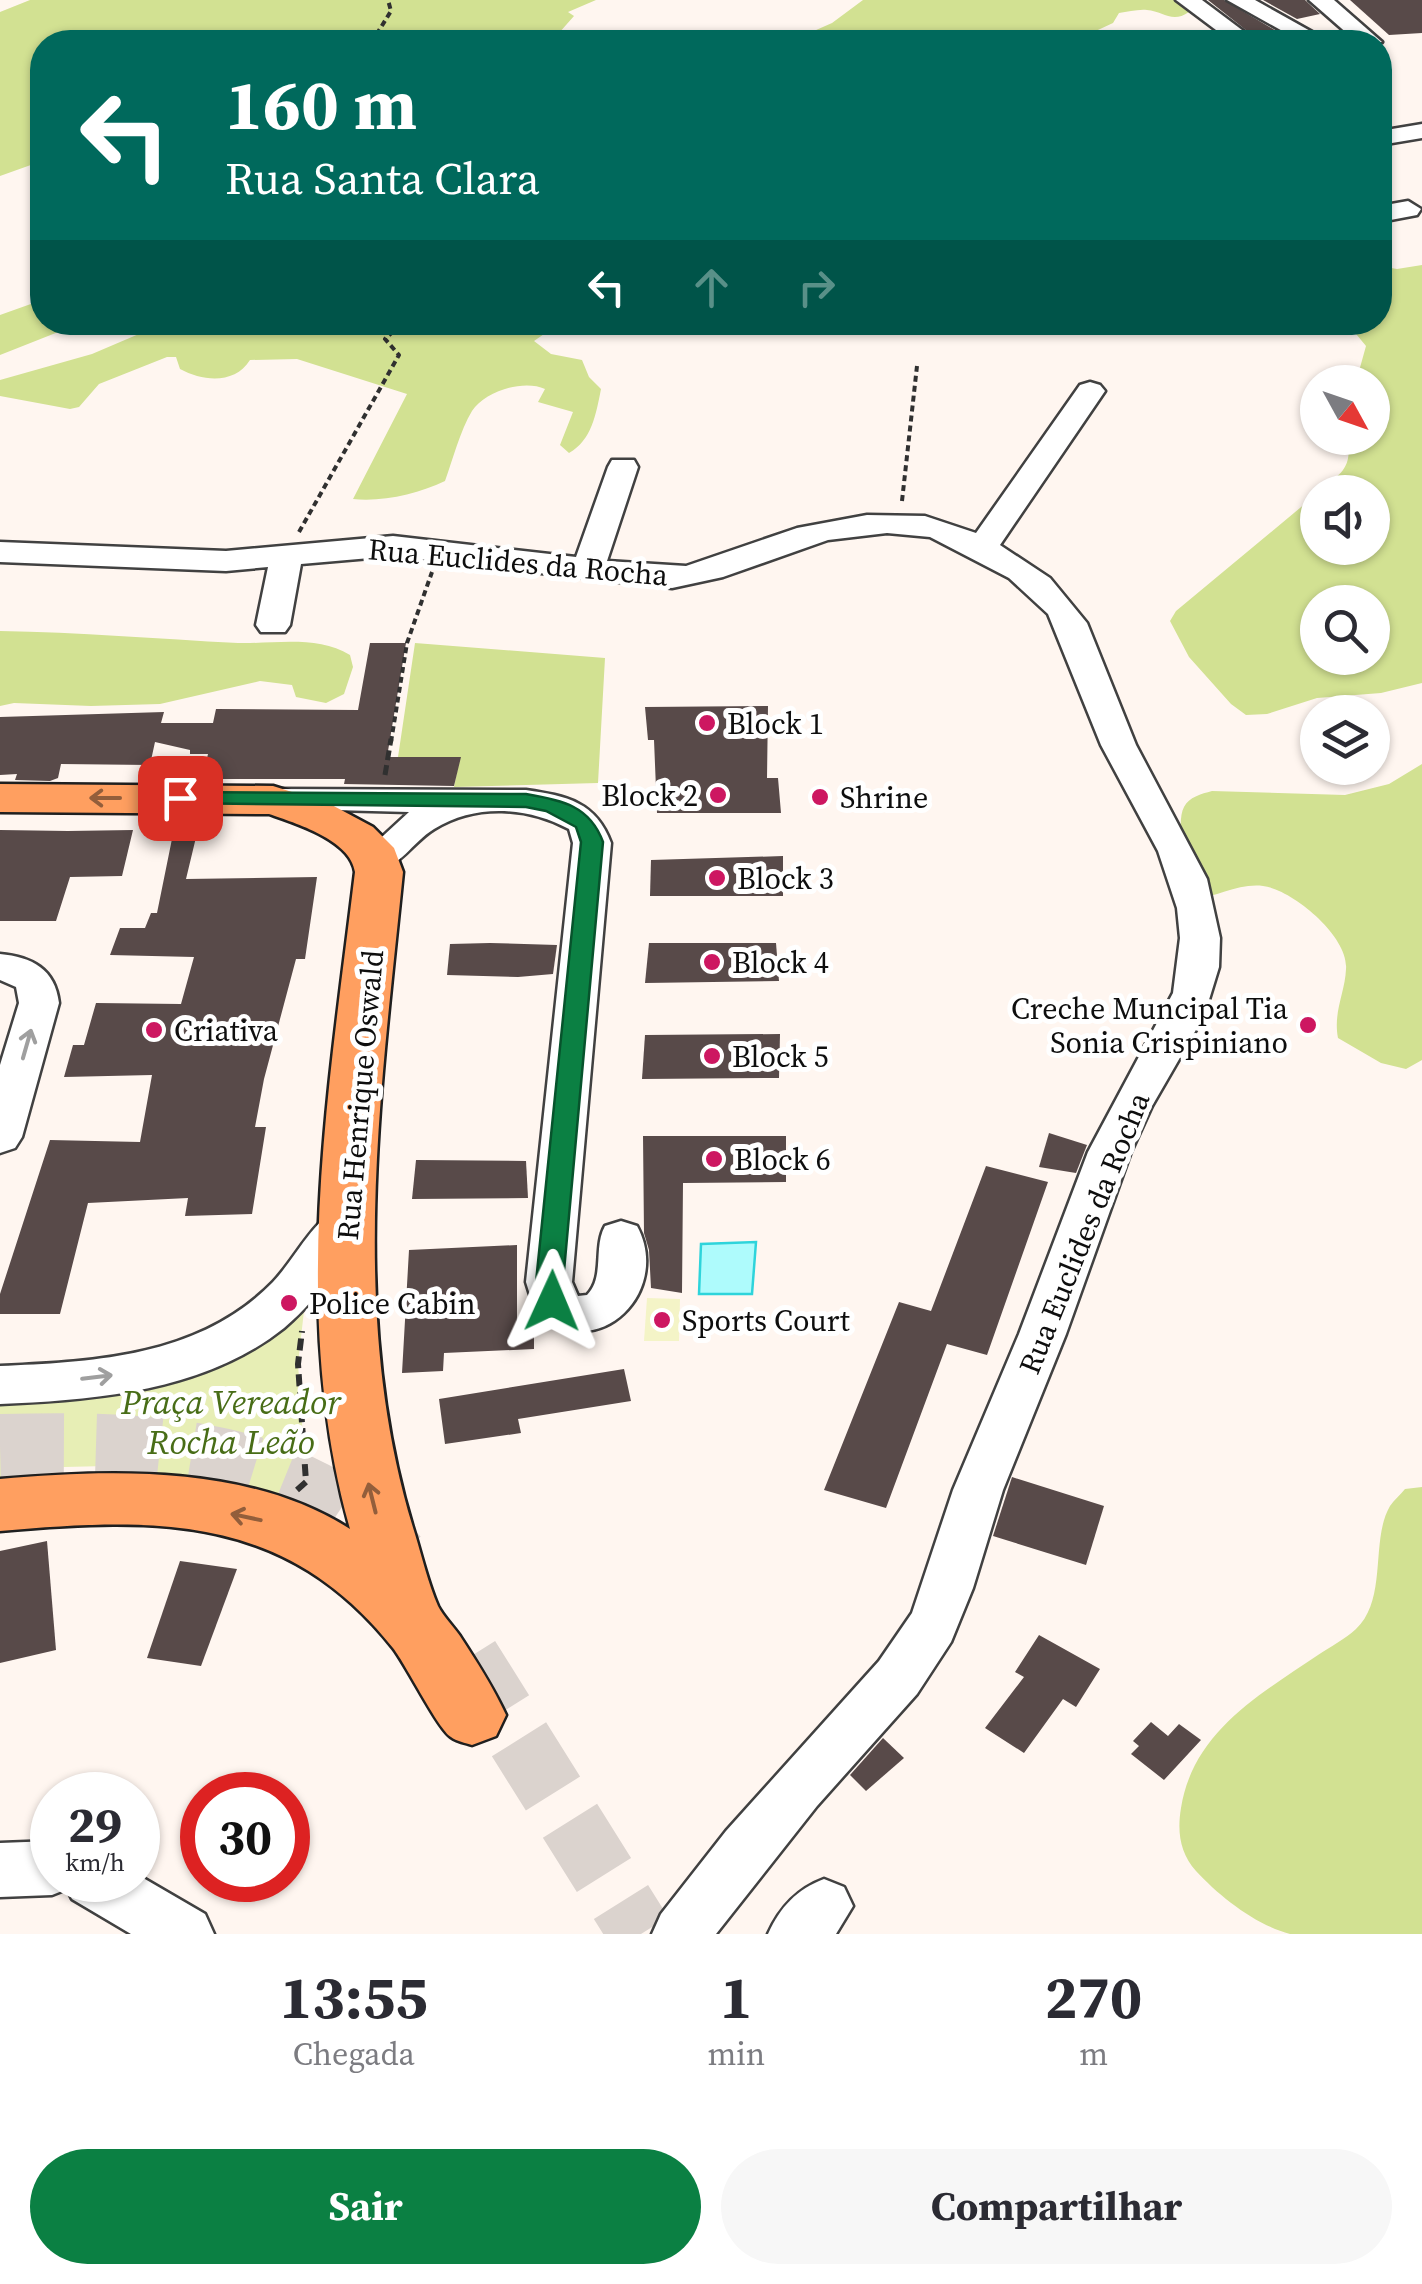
<!DOCTYPE html>
<html lang="pt">
<head>
<meta charset="utf-8">
<style>
	:root { --surface:#fff; --page:#f7f7f7; --text:#2b2b33; --muted:#7c7c81; --accent:#0b8043 }
	body { margin:0; font-family:"Source Serif 4",serif; background:var(--page); color:var(--text); height:100vh; display:flex; flex-direction:column; font-size:38px; white-space:nowrap }
	* { box-sizing:border-box; margin:0 }
	p { font-size:32px; color:var(--muted) }
	.icon { flex:none; width:55px; height:55px; fill:none; stroke:currentColor; stroke-width:2; stroke-linecap:round; stroke-linejoin:round }
	.map { position:relative; height:1934px; overflow:hidden }
	.side { display:flex; flex-direction:column; background:var(--surface); flex:1 }
	.side>* { flex:none }
	.hud { position:absolute; left:30px; top:30px; width:1362px; height:305px; border-radius:40px; box-shadow:0 2px 8px #0004; background:#00695c; color:#fff; overflow:hidden }
	.needle { width:65px; rotate:130deg }
	.buttons { position:absolute; left:1300px; top:365px; display:grid; gap:20px }
	.buttons a { display:grid; place-items:center; width:90px; height:90px; border-radius:50%; background:var(--surface); box-shadow:0 2px 8px #0004; font-size:50px }
	.speed { position:absolute; left:30px; top:1772px; display:flex; gap:20px; font-size:50px; font-weight:700; text-align:center }
	.speed>* { display:grid; place-content:center; width:130px; height:130px; border-radius:50%; background:var(--surface); box-shadow:0 2px 8px #0004; line-height:1 }
	.speed small { font-size:25px; font-weight:400 }
	.speed .limit { border:15px solid #d22; background:#fff; color:#111 }
	.pin { position:absolute; display:grid; place-items:center; width:85px; height:85px; color:#fff; margin:-42px; border-radius:20px; box-shadow:0 5px 15px #0006 }
	.me { position:absolute; width:110px; margin:-55px; rotate:1deg; stroke-linejoin:round; filter:drop-shadow(0 0 8px #0008) }
	.turn { display:flex; align-items:center; gap:35px; height:210px; padding:0 30px; font-size:45px }
	.turn .icon { width:130px; height:130px; stroke-width:2.5 }
	.turn b { display:block; font-size:70px; line-height:85px }
	.lanes { display:flex; align-items:center; height:95px; padding:0 30px; background:#0003; justify-content:center; gap:50px; direction:ltr }
	.lanes .off { opacity:.35 }
	.eta { display:flex; justify-content:space-evenly; align-items:center; height:170px; text-align:center }
	.eta b { font-size:60px; font-weight:700; line-height:70px }
	.cta { display:flex; gap:20px; margin-top:auto; padding:20px 30px }
	.cta a { flex:1; height:115px; border-radius:60px; background:var(--accent); color:#fff; font-size:40px; font-weight:700; line-height:115px; text-align:center }
	.cta a+a { background:var(--page); color:var(--text) }
	.map>svg:first-child { display:block }
	.green { fill:#e7eeb5 }
	.forest { fill:#d2e192; fill-rule:evenodd }
	.pitch { fill:#f4f4c7 }
	.water { fill:#aefbfc; stroke:#2ed4db; stroke-width:2.5 }
	.building { fill:#584a49 }
	.lines { fill:none; stroke-linecap:round; stroke-linejoin:round }
	.major-tunnel { stroke:#dbd3ce; stroke-width:64; stroke-dasharray:64 32; stroke-linecap:butt }
	.minor-casing { stroke:#414141; stroke-width:5 }
	.major-casing { stroke:#1f1f1f; stroke-width:5 }
	.path-far2 { stroke:#303030; stroke-width:4; stroke-dasharray:6 4; stroke-linecap:butt }
	.path-far1 { stroke:#303030; stroke-width:5; stroke-dasharray:10 5; stroke-linecap:butt }
	.path { stroke:#303030; stroke-width:6; stroke-dasharray:12 6; stroke-linecap:butt }
	.minor { fill:#fff; fill-rule:evenodd }
	.major { fill:#ff9f60; fill-rule:evenodd }
	.oneway { stroke:#935e3b }
	.oneway2 { stroke:#9f9f9f }
	.route { fill:#0b8043; stroke:#07532c; stroke-width:2.5 }
	.poi-dot { fill:#cd1761; stroke:#fff; stroke-width:4 }
	.labels { text-anchor:middle; dominant-baseline:central; stroke-width:10; stroke-linejoin:round; paint-order:stroke }
	.street-label { font-size:30px; fill:#0e0e0e; stroke:#fff }
	.poi-label { font-size:30px; fill:#0e0e0e; stroke:#fff; text-anchor:start }
	.near-park-label { font-size:35px; font-style:italic; fill:#486d17; stroke:#fff }
</style>
</head>
<body>
<div class="map">
<svg width="1422" height="1934" viewBox="0 0 1422 1934">
	<rect width="100%" height="100%" fill="#fff6f0"/>
	<path class="green" d="M307,1284L298,1364L306,1482L277,1505L107,1466L64,1467L0,1478V1396L152,1372Z"/>
	<g class="forest">
		<path d="M30,0H596L568,12L574,16L551,42H42V161L0,176V12Z"/>
		<path d="M863,0H1178L1189,12C1172,24 1163,11 1147,10C1138,9 1128,12 1119,13L1113,23L1072,42H789L832,23Z"/>
		<path d="M1422,265V683L1381,693L1317,698L1267,714L1246,715L1231,704L1189,657L1170,621L1176,611L1318,493V548H1372V492H1318C1341,473 1352,470 1348,438H1372V382H1356L1366,346L1347,323L1380,322V266L1397,269ZM1372,602V658H1318V602Z"/>
		<path d="M42,300V322L81,323L0,355V315Z"/>
		<path d="M167,322L560,323L534,341L551,354L582,360L589,377L601,389C596,414 592,440 569,453L560,445L573,412L538,402L545,389C524,379 485,391 472,411C460,431 453,459 445,481C418,494 383,502 353,499L407,394L297,359L250,360C235,384 204,382 180,369L176,357H167L99,384L79,407L70,409L0,396V380L92,354Z"/>
		<path d="M0,631C79,632 158,639 238,643C275,644 317,635 350,655L353,667L344,694L326,703L296,697L292,685L260,681L160,704L91,706L14,703L0,706Z"/>
		<path d="M415,643L605,658L598,783L454,787L460,757H398Z"/>
		<path d="M1422,764V1060L1406,1069L1381,1063L1338,1038C1333,1012 1345,993 1346,969C1349,936 1291,889 1263,886C1239,883 1217,897 1194,899C1190,878 1174,826 1184,807C1189,797 1201,794 1212,791L1345,795L1389,784Z"/>
		<path d="M1422,1487V1934H1290C1256,1925 1220,1897 1196,1871C1180,1853 1177,1832 1181,1808C1193,1732 1259,1695 1318,1655C1330,1647 1345,1639 1356,1629C1388,1599 1370,1540 1390,1506C1394,1500 1401,1494 1405,1489Z"/>
	</g>
	<path class="pitch" d="M647,1298L680,1299L679,1341H644Z"/>
	<path class="water" d="M756,1242L752,1294H699L701,1244Z"/>
	<g class="building">
		<path d="M1208,0H1224L1295,42H1261Z"/>
		<path d="M1263,0H1305L1320,14L1297,19Z"/>
		<path d="M1350,0H1422V33L1389,35Z"/>
		<path d="M370,643H406L387,757H461L454,786L344,784L345,779H202L208,754H190V750L155,742L150,765L61,764L58,778L50,781L15,780L17,774L0,775V717L164,712L161,723H213L216,709L358,710Z"/>
		<path d="M768,706L767,778H778L781,813H657L654,740H648L645,707Z"/>
		<path d="M174,829H198L186,879L317,877L305,959H296L264,1079L255,1127H266L252,1214L185,1216L188,1198L88,1203L60,1314H0V1294L50,1140L140,1142L152,1075L64,1077L73,1045H84L96,1003L181,1004L194,957L110,955L120,928H145L151,913H157Z"/>
		<path d="M0,830L68,831L133,830L122,876L70,877L56,921H0Z"/>
		<path d="M783,856V896H650L651,860Z"/>
		<path d="M649,943H776L779,981L645,983Z"/>
		<path d="M450,944L490,943L557,945L553,974L518,977L447,975Z"/>
		<path d="M780,1034L779,1078L642,1079L645,1035Z"/>
		<path d="M1049,1133L1087,1145L1076,1173L1039,1167Z"/>
		<path d="M643,1136H786V1182L683,1183L682,1293L651,1288L649,1250L644,1233Z"/>
		<path d="M416,1160L526,1161L528,1198L412,1199Z"/>
		<path d="M986,1166L1048,1182L987,1355L947,1344L886,1508L824,1490L899,1302L931,1311Z"/>
		<path d="M517,1245V1322L534,1321V1349L444,1353L443,1371L402,1373L409,1250Z"/>
		<path d="M624,1369L631,1401L518,1419L521,1433L445,1444L439,1399Z"/>
		<path d="M1012,1477L1104,1506L1086,1565L993,1536Z"/>
		<path d="M47,1541L56,1650L0,1663V1551Z"/>
		<path d="M180,1561L237,1569L201,1666L147,1658Z"/>
		<path d="M1039,1635L1100,1669L1076,1707L1063,1699L1024,1753L985,1728L1024,1677L1015,1672Z"/>
		<path d="M1151,1722L1168,1736L1179,1724L1201,1740L1164,1780L1131,1754L1139,1746L1133,1741Z"/>
		<path d="M883,1738L904,1758L866,1791L850,1775Z"/>
	</g>
	<g class="lines">
		<g class="major-tunnel">
			<path d="M0,1446C121,1443 260,1444 360,1523C374,1534 386,1548 399,1560"/>
			<path d="M468,1658L641,1934"/>
		</g>
		<g class="minor-casing">
			<g id="minor">
				<path d="M1176,0H1202L1258,42H1232Z"/>
				<path d="M1227,0H1255L1330,42H1302Z"/>
				<path d="M1309,0H1334L1382,42H1357Z"/>
				<path d="M1422,124V138L1380,145V131Z"/>
				<path d="M1408,201L1421,209L1417,215L1380,222V206Z"/>
				<path d="M1090,382L1100,385L1105,391L1000,545L1050,578L1087,623L1136,745L1207,879L1220,938L1219,967L1204,1016L1152,1106L1131,1152L1066,1334L1003,1490L973,1588L951,1642L917,1694L817,1806L716,1934H652L661,1914L726,1831L879,1661L912,1613L953,1490L1019,1334L1088,1152L1173,993L1180,938L1177,908L1158,851L1101,745L1048,614L1009,578L930,537L887,533L828,540L723,577L672,588L393,556L301,564L290,625L285,632H261L256,625L268,567L226,571L0,562V542L226,551L393,536L576,557L608,467L612,460H634L638,467L607,561L686,566L797,528L867,515L925,516L976,533L1080,385Z"/>
				<path d="M273,789L526,790C567,796 596,802 611,843L572,1282L578,1296L587,1295C605,1277 593,1247 605,1226L621,1221L637,1226C672,1290 600,1366 536,1314L526,1282L573,843L569,829C528,807 476,803 434,829C409,844 397,876 364,868L358,859L409,812L260,808L255,800L260,792Z"/>
				<path d="M0,954C32,957 55,969 59,1003L22,1137L15,1148L0,1153V1065L19,1003L16,987L0,980Z"/>
				<path d="M346,1205L362,1210L368,1222L362,1234C338,1267 315,1302 284,1328C205,1391 97,1400 0,1404V1366C97,1362 201,1356 273,1282C296,1258 315,1215 346,1205Z"/>
				<path d="M52,1841V1880H138V1875L205,1914L214,1934H131L72,1899L67,1889L52,1895L0,1897V1843Z"/>
				<path d="M824,1879L844,1887L853,1906L836,1934H768C780,1907 797,1889 824,1879Z"/>
			</g>
		</g>
		<g class="major-casing">
			<path id="major" d="M0,784L273,786L330,804L373,827L394,848L403,872C381,1092 347,1318 415,1534C422,1557 428,1583 438,1606C443,1616 453,1626 460,1636C477,1662 493,1687 506,1715L496,1736L472,1745C466,1743 456,1741 451,1737C438,1729 407,1666 393,1648C286,1514 159,1517 0,1531V1479C114,1469 250,1465 350,1529C289,1313 329,1089 355,872C351,840 295,823 269,814L0,812Z"/>
		</g>
		<g class="path-far2">
			<path d="M380,42L375,37L391,11L388,0"/>
			<path d="M80,322H100"/>
			<path d="M902,501L917,366"/>
			<path d="M299,532L399,355L385,339L399,326L397,322"/>
			<path d="M391,742L407,643L432,572"/>
		</g>
		<g class="path-far1">
			<path d="M385,775L391,739"/>
			<path d="M814,804L820,798"/>
		</g>
		<path class="path" d="M297,1490L306,1482L298,1364L302,1331"/>
		<use href="#minor" class="minor"/>
		<use href="#major" class="major"/>
	</g>
	<defs><path id="oneway-shaft" d="M-6 0H5M1.5-3L5.5 0L1.5 3" fill="none" stroke-width="1.6" stroke-linecap="round" stroke-linejoin="round" transform="scale(2.5)"/></defs>
	<g class="oneway">
		<use href="#oneway-shaft" transform="translate(105 798) rotate(-180)"/>
		<use href="#oneway-shaft" transform="translate(372 1498) rotate(-104)"/>
		<use href="#oneway-shaft" transform="translate(246 1517) rotate(-168)"/>
	</g>
	<g class="oneway2">
		<use href="#oneway-shaft" transform="translate(27 1044) rotate(-74)"/>
		<use href="#oneway-shaft" transform="translate(97 1377) rotate(-7)"/>
	</g>
	<path class="route" d="M180,792L526,794C562,800 590,806 603,842L563,1282L565,1301L561,1308H542L536,1282L581,842L576,827L546,811L526,807L173,803L170,798L173,793Z"/>
	<g class="poi-dot">
		<circle cx="707" cy="723" r="10"/>
		<circle cx="718" cy="795" r="10"/>
		<circle cx="820" cy="797" r="10"/>
		<circle cx="717" cy="878" r="10"/>
		<circle cx="712" cy="962" r="10"/>
		<circle cx="1308" cy="1025" r="10"/>
		<circle cx="154" cy="1030" r="10"/>
		<circle cx="712" cy="1056" r="10"/>
		<circle cx="714" cy="1159" r="10"/>
		<circle cx="289" cy="1303" r="10"/>
		<circle cx="662" cy="1320" r="10"/>
	</g>
	<g class="labels">
		<g class="street-label">
			<text transform="translate(518 562) rotate(5)">Rua Euclides da Rocha</text>
			<text transform="translate(360 1095) rotate(-85)">Rua Henrique Oswald</text>
			<text transform="translate(1084 1233) rotate(-68)">Rua Euclides da Rocha</text>
		</g>
		<g class="poi-label">
			<text x="727" y="723">Block 1</text>
			<text x="698" y="795" text-anchor="end">Block 2</text>
			<text x="840" y="797">Shrine</text>
			<text x="737" y="878">Block 3</text>
			<text x="732" y="962">Block 4</text>
			<text x="1288" y="1008" text-anchor="end">Creche Muncipal Tia<tspan x="1288" dy="34">Sonia Crispiniano</tspan></text>
			<text x="174" y="1030">Criativa</text>
			<text x="732" y="1056">Block 5</text>
			<text x="734" y="1159">Block 6</text>
			<text x="309" y="1303">Police Cabin</text>
			<text x="682" y="1320">Sports Court</text>
		</g>
		<g class="near-park-label">
			<text x="231" y="1402">Praça Vereador<tspan x="231" dy="40">Rocha Leão</tspan></text>
		</g>
	</g>
</svg>
<div class="buttons">
<a><svg class="needle" viewBox="-14 -14 28 28"><path d="M0-13l5 13h-10z" fill="#e53935"/><path d="M0 13l5-13h-10z" fill="#7c7c81"/></svg></a>
<a><svg class="icon" aria-label="sound" viewBox="0 0 24 24"><path d="M4 9h4l5-4v14l-5-4H4zM17 9q2 3 0 6"/></svg></a>
<a><svg class="icon" aria-label="search" viewBox="0 0 24 24"><circle cx="10" cy="10" r="6"/><path d="M15 15l6 6"/></svg></a>
<a><svg class="icon" aria-label="layers" viewBox="0 0 24 24"><path d="M12 4l9 5-9 5-9-5zM3 14l9 5 9-5"/></svg></a>
</div>
<div class="speed"><div>29<small>km/h</small></div><div class="limit">30</div></div>
<div class="pin" style="left:180px;top:798px;background:#d93025"><svg class="icon" aria-label="arrive" viewBox="0 0 24 24"><path d="M6 21V4h12l-3 4 3 4H6"/></svg></div>
<svg class="me" style="left:552px;top:1301px" viewBox="-20 -20 40 40"><path d="M0-17L14 15 0 8-14 15z" fill="#0b8043" stroke="#fff" stroke-width="4"/></svg>
<div class="hud">
<div class="turn"><svg class="icon" aria-label="left" viewBox="0 0 24 24"><path d="M17 20v-9H6M10 6l-5 5 5 5"/></svg><div><b>160 m</b>Rua Santa Clara</div></div>
<div class="lanes"><svg class="icon" aria-label="left" viewBox="0 0 24 24"><path d="M17 20v-9H6M10 6l-5 5 5 5"/></svg><svg class="icon off" aria-label="ahead" viewBox="0 0 24 24"><path d="M12 20V5M6 11l6-6 6 6"/></svg><svg class="icon off" aria-label="right" viewBox="0 0 24 24"><path d="M7 20v-9h11M14 6l5 5-5 5"/></svg></div>
</div>
</div>
<section class="side">
<div class="eta">
<div><b>13:55</b><p>Chegada</p></div>
<div><b>1</b><p>min</p></div>
<div><b>270</b><p>m</p></div>
</div>
<div class="cta"><a>Sair</a><a>Compartilhar</a></div>
</section>
</body>
</html>
